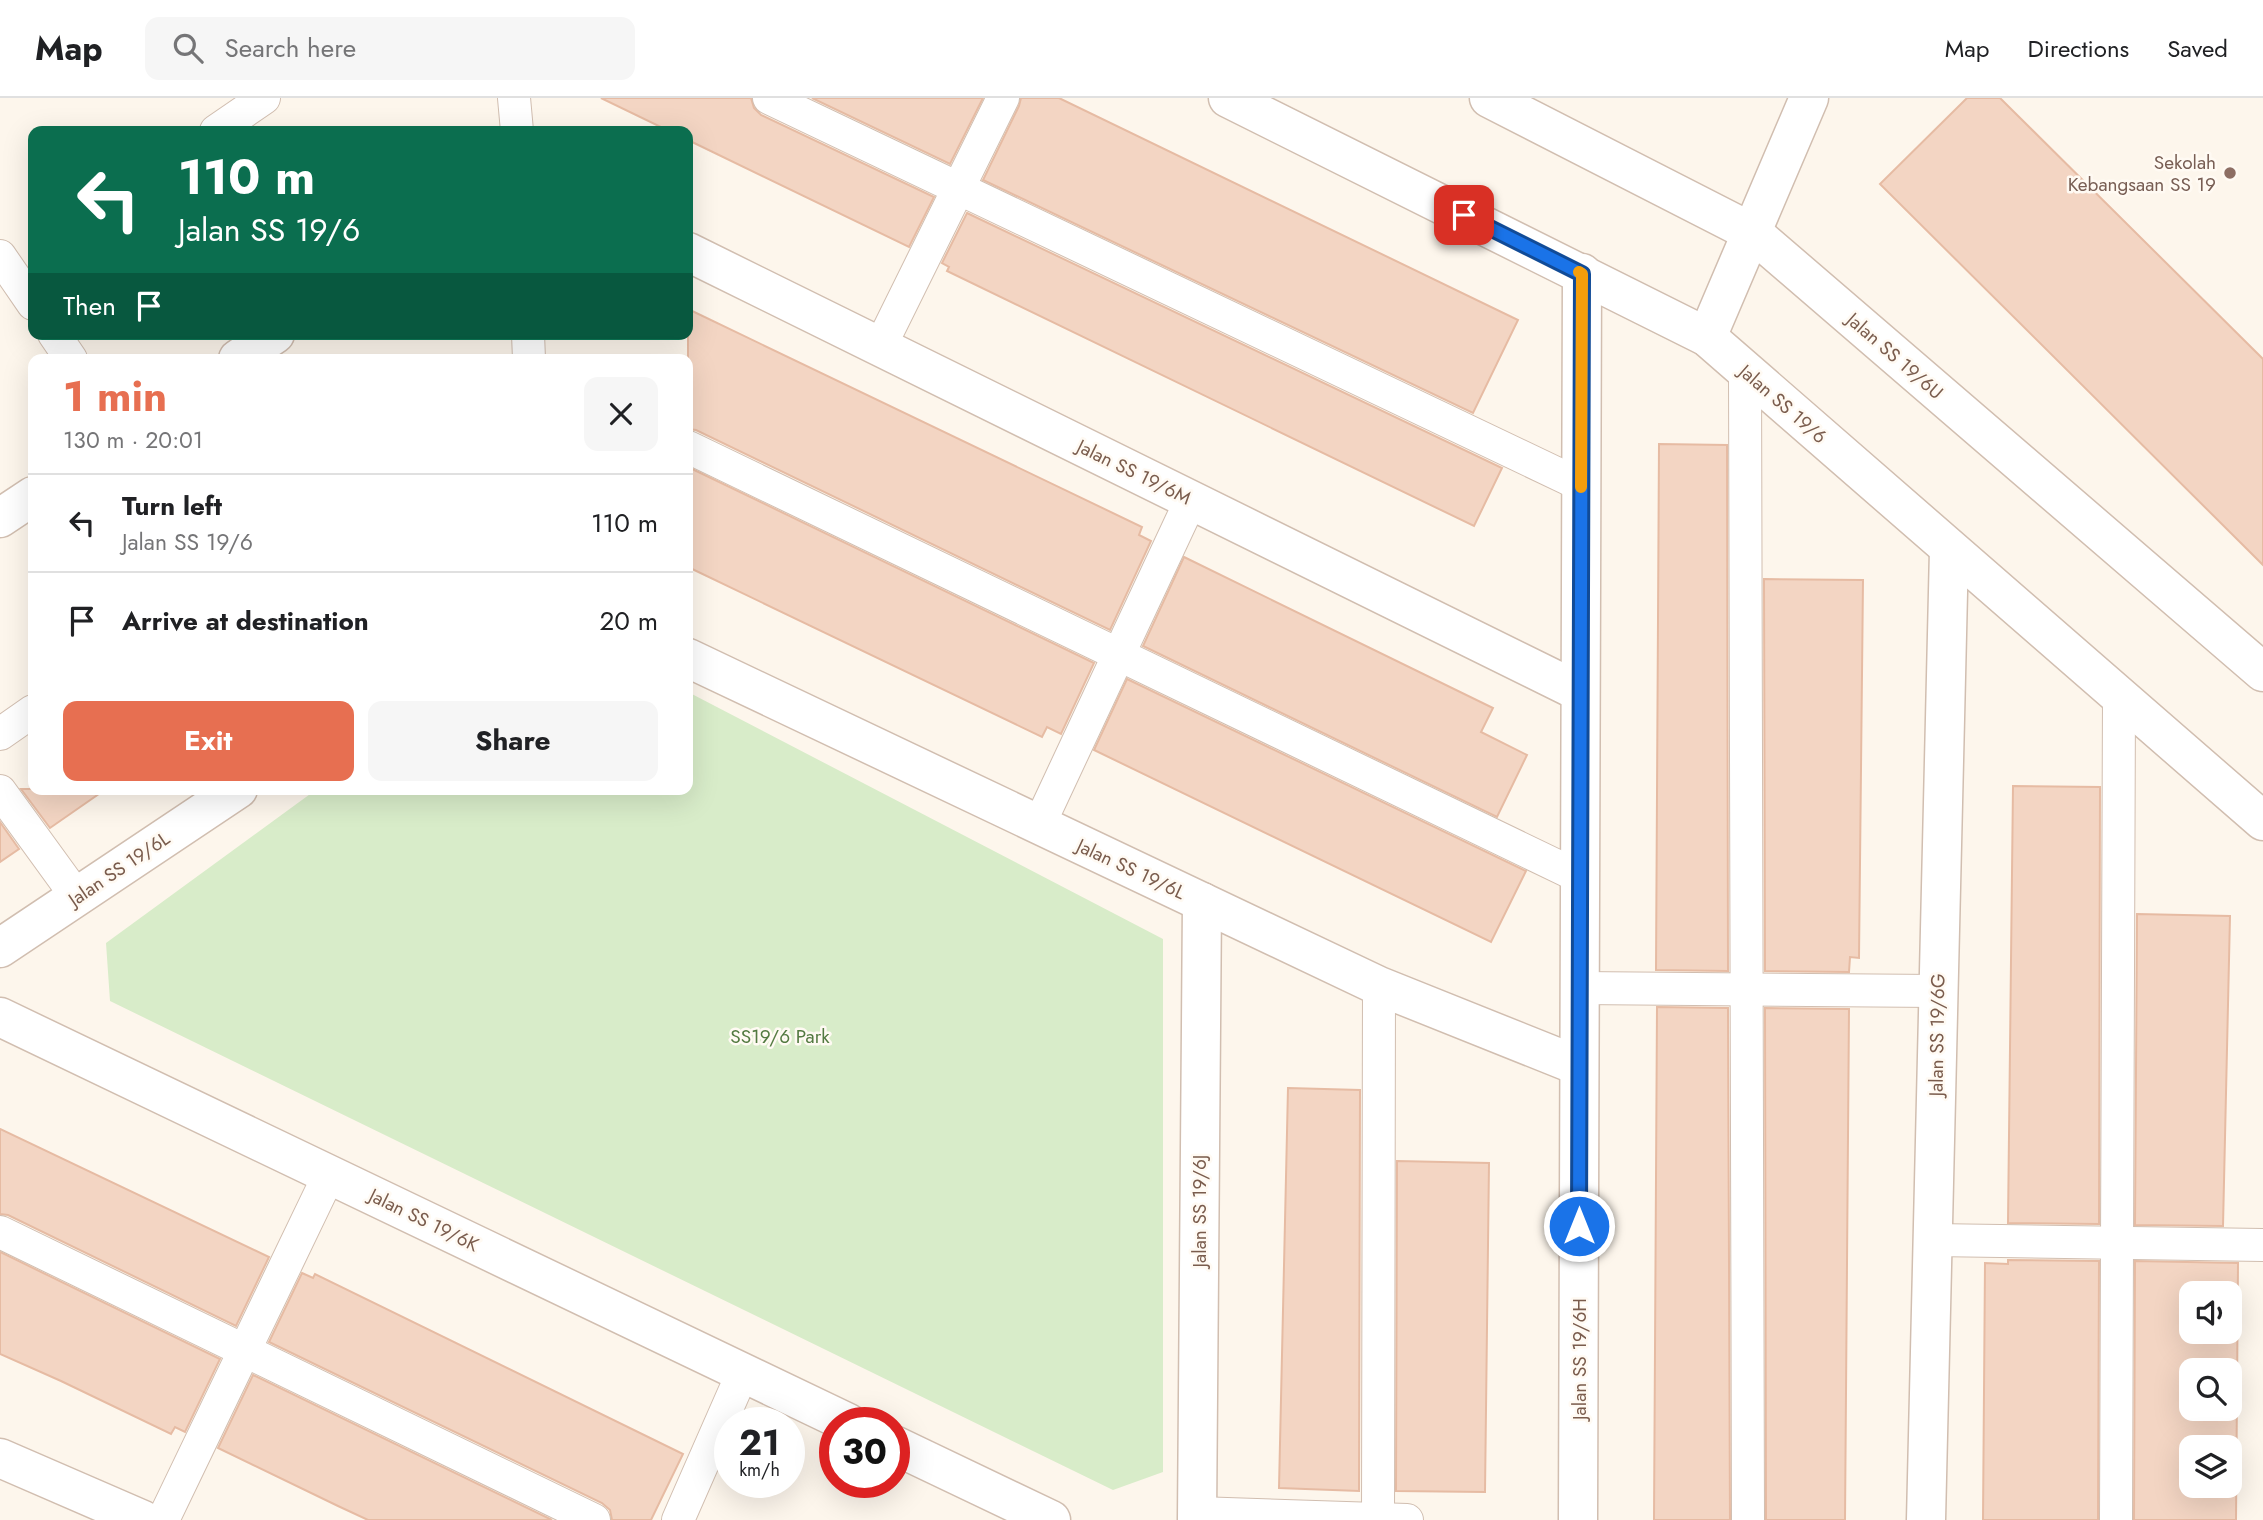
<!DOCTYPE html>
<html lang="en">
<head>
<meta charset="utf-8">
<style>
	:root { --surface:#fff; --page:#f6f6f6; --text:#202124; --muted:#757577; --line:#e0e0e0; --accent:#e76f51 }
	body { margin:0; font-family:Jost,sans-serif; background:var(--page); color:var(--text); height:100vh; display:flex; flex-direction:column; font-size:26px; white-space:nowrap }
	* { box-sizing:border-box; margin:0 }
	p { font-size:23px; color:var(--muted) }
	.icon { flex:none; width:38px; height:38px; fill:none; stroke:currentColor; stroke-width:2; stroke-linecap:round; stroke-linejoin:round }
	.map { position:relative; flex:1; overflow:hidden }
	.side { position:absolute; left:28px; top:256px; width:665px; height:441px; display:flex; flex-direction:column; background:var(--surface); border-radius:14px; box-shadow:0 7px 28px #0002 }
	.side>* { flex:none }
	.banner { position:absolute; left:28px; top:28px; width:665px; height:214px; border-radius:14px; box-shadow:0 7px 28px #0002; background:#0b6e4f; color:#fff; overflow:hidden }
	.controls { position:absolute; left:2179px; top:1183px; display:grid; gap:14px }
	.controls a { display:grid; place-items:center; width:63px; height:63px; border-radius:14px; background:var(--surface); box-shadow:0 7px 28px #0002; font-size:35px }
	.speed { position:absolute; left:714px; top:1309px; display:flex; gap:14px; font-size:35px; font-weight:700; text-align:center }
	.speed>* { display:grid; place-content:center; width:91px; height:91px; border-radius:50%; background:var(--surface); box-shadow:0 7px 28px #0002; line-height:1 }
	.speed small { font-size:18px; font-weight:400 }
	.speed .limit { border:10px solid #d22; background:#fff; color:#111 }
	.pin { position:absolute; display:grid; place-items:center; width:60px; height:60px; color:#fff; margin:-30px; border-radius:14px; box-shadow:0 4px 10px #0006 }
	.me { position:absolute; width:77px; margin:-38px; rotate:0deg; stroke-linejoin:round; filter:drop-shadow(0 0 5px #0008) }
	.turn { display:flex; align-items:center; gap:24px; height:147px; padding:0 35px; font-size:32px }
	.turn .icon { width:91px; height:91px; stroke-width:2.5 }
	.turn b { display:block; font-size:49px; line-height:60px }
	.then { display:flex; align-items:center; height:66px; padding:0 35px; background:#0003; gap:14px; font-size:26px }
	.round { display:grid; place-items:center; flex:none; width:74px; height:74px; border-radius:14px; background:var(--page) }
	.overview { display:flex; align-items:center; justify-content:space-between; height:119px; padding:0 35px }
	h1 { font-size:42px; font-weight:700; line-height:52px; color:var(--accent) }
	.action { display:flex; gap:14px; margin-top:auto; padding:14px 35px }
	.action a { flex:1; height:80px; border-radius:14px; background:var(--accent); color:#fff; font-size:28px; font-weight:700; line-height:80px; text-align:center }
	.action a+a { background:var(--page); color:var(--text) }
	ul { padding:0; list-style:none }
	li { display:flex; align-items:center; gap:21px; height:98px; padding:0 35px; border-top:2px solid var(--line) }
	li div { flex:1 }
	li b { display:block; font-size:26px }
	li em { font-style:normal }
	header { display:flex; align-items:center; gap:42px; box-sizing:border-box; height:98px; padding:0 35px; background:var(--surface); border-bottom:2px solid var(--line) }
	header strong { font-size:33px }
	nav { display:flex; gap:38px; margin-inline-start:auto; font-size:24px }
	.search { width:490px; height:63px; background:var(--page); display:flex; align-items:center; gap:18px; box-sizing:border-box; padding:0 24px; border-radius:14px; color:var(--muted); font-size:26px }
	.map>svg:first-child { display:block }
	.green { fill:#d8ecc9 }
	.building { fill:#f3d5c3; stroke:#e6bba3; stroke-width:2; fill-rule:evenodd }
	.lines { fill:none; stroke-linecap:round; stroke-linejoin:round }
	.lane-casing { stroke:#d1beb0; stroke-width:34 }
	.street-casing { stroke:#d1beb0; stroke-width:41 }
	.lane { stroke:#fff; stroke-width:32 }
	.street { stroke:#fff; stroke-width:38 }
	.route-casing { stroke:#114b97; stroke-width:18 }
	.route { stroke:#1a73e8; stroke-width:12 }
	.slow { stroke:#f59e0b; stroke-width:12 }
	.education-dot { fill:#8d6e63; stroke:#fffaf3; stroke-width:2.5 }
	.labels { text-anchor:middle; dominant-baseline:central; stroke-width:5; stroke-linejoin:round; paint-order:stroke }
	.education-label { font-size:19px; fill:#785e54; stroke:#fffaf3; text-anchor:end }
	.street-label { font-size:19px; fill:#7a5c4d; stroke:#fffaf3 }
	.park-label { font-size:19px; fill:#537a41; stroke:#fffaf3 }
</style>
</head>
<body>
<header>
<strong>Map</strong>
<div class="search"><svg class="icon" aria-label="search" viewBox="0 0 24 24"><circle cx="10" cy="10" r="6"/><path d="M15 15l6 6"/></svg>Search here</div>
<nav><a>Map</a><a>Directions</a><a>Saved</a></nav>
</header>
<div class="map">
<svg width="2263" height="1422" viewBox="0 0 2263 1422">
	<rect width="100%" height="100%" fill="#fdf6ec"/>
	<path class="green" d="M688,594L1163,841V1374L1113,1392L110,903L106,845L317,691H688Z"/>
	<g class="building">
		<path d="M601,0H751L754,10L761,17L934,99L909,149L688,42V33H669Z"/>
		<path d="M812,0H983L950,66Z"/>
		<path d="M1021,0H1059L1518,222L1473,315L983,82L1019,8Z"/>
		<path d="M1967,0H2000L2263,261V467L1880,86Z"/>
		<path d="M967,115L1502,370L1474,428L947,173L949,169L942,165Z"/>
		<path d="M688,211L1142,429L1139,437L1151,443L1110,532L696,332L688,331Z"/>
		<path d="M1659,346L1727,347L1728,873L1656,872Z"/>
		<path d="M688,369L1094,565L1061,636L1047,629L1042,639L688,469Z"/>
		<path d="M1184,459L1493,610L1481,634L1527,657L1497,719L1143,548Z"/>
		<path d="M1764,481L1863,482L1859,860L1850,859L1849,874L1765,873Z"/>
		<path d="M1127,581L1526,773L1491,844L1094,652Z"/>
		<path d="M2013,688L2100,689L2099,1126L2008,1125Z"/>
		<path d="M21,691H106L50,730Z"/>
		<path d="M0,724L19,751L0,764Z"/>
		<path d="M2137,816L2230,818L2223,1128L2135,1127Z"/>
		<path d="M1657,909L1728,910L1730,1422H1654Z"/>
		<path d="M1765,910L1849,911L1845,1422H1766Z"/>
		<path d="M1288,990L1360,992L1359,1393L1279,1390Z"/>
		<path d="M0,1031L269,1159L236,1228L8,1117L0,1116Z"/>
		<path d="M1397,1063L1489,1065L1485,1394L1396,1393Z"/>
		<path d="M0,1154L220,1261L185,1334L175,1329L171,1336L61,1283L0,1256Z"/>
		<path d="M2008,1162L2099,1163L2098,1422H1983L1985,1165L2008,1166Z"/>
		<path d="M2135,1163L2238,1165L2236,1422H2134ZM2191,1195H2230V1234H2191ZM2191,1272H2230V1311H2191ZM2191,1349H2230V1388H2191Z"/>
		<path d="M302,1175L313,1180L315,1176L683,1356L651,1422H612L610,1412L602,1405L269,1244Z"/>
		<path d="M253,1277L552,1422H368L338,1408L218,1350Z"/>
	</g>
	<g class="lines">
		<g class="lane-casing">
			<g id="lane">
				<path d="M514,0L517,33"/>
				<path d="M769,0L1581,387"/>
				<path d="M216,33L264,0"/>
				<path d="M0,158L33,206"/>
				<path d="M54,236L71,261"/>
				<path d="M528,236L529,261"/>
				<path d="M880,249L1003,0"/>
				<path d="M1745,273L1748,1422"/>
				<path d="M688,349L1580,779"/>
				<path d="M0,636L33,613"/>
				<path d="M0,693L77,799"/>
				<path d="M1039,727L1191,402"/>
				<path d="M1579,890L1938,893"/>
				<path d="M0,1134L594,1422"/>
				<path d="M1933,1142L2263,1147"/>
				<path d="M1197,1415L1407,1422"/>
				<path d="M163,1422L329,1077"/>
				<path d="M678,1422L743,1274"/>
				<path d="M1378,1422L1379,888"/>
				<path d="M2116,1422L2119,599"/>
			</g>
		</g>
		<g class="street-casing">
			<g id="street">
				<path d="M1228,0L1707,239L2263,723"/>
				<path d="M1489,0L1753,135L2263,574"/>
				<path d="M688,154L1580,594"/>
				<path d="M1707,239L1809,0"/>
				<path d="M238,261L275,236"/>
				<path d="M0,420L33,398"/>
				<path d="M688,560L1379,888L1579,968"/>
				<path d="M0,850L238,691"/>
				<path d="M0,919L848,1325"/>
				<path d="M894,1347L1051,1422"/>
				<path d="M0,1360L143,1422"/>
				<path d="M1197,1422L1202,804"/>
				<path d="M1578,1422L1582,175"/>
				<path d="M1926,1422L1949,452"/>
			</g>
		</g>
		<use href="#lane" class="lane"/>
		<use href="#street" class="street"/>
	</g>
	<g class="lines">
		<g class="route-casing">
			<path id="route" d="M1464,117L1582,176L1579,1128"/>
		</g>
		<use href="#route" class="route"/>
		<path class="slow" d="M1579,174L1582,176L1581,389"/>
	</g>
	<circle class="education-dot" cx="2230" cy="75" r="7"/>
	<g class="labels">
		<g class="education-label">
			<text x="2216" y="64">Sekolah<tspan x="2216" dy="22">Kebangsaan SS 19</tspan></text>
		</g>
		<g class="street-label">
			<text transform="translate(1895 258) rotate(41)">Jalan SS 19/6U</text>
			<text transform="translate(1783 306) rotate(41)">Jalan SS 19/6</text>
			<text transform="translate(1134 374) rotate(26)">Jalan SS 19/6M</text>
			<text transform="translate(119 771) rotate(-34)">Jalan SS 19/6L</text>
			<text transform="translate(1131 771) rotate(25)">Jalan SS 19/6L</text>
			<text transform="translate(1937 937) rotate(-89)">Jalan SS 19/6G</text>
			<text transform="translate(1199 1113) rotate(-90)">Jalan SS 19/6J</text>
			<text transform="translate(424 1122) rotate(26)">Jalan SS 19/6K</text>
			<text transform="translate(1579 1261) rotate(-90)">Jalan SS 19/6H</text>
		</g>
		<g class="park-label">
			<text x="780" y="938">SS19/6 Park</text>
		</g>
	</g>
</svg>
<div class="controls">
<a><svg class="icon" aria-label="sound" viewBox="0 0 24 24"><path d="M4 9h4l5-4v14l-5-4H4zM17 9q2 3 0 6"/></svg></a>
<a><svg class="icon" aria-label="search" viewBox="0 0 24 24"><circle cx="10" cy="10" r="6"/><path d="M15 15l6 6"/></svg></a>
<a><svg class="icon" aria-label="layers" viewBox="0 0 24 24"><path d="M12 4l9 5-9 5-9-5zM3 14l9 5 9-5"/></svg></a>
</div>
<div class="speed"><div>21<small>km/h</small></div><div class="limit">30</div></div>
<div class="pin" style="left:1464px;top:117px;background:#d93025"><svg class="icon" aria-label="arrive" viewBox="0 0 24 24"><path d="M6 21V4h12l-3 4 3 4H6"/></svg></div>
<svg class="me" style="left:1579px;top:1128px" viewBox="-20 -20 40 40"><circle r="17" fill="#1a73e8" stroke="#fff" stroke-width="3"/><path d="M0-11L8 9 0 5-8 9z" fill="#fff"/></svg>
<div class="banner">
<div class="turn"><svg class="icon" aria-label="left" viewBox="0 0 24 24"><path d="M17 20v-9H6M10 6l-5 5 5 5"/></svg><div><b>110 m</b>Jalan SS 19/6</div></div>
<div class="then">Then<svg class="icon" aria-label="arrive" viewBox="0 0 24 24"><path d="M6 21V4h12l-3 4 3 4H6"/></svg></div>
</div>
<section class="side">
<div class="overview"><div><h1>1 min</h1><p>130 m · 20:01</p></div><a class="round"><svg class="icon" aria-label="close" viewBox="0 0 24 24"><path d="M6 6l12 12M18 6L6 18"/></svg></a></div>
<ul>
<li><svg class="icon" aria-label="left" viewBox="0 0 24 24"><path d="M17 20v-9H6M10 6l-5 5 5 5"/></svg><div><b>Turn left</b><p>Jalan SS 19/6</p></div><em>110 m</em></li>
<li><svg class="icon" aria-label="arrive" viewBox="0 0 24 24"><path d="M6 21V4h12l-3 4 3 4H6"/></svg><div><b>Arrive at destination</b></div><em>20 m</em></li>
</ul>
<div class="action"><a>Exit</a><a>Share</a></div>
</section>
</div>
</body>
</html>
